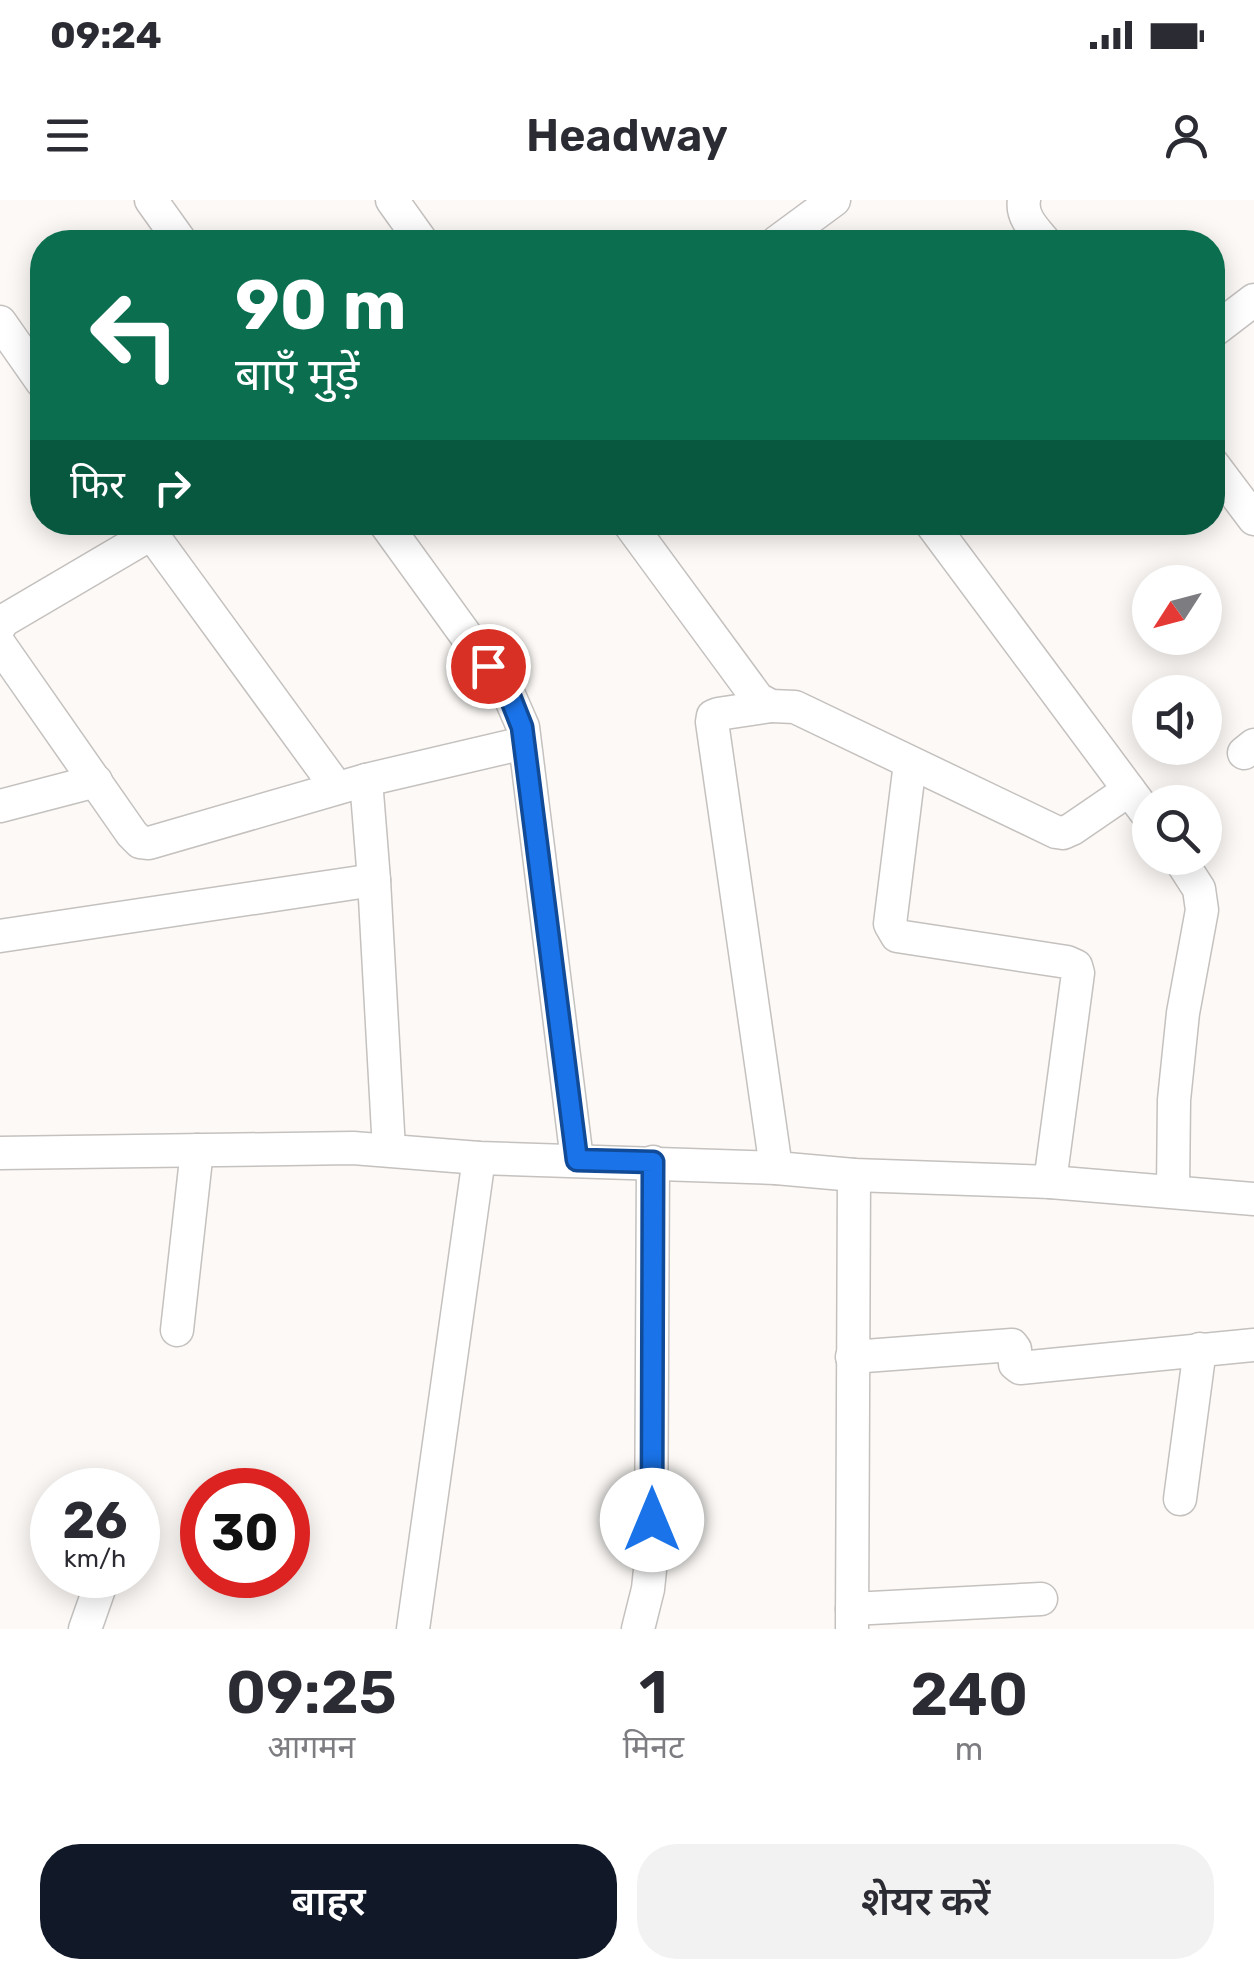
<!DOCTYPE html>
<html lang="hi">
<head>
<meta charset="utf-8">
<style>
	:root { --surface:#fff; --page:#f2f2f3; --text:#2b2b33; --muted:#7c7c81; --accent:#111827 }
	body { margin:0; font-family:Rubik,"Noto Sans Devanagari",sans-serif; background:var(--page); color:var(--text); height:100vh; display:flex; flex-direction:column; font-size:38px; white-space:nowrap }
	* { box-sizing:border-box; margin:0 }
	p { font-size:32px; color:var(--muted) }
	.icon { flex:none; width:55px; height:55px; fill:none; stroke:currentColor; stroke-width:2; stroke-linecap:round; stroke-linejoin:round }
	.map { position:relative; height:1429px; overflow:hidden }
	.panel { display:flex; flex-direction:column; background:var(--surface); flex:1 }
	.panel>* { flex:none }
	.banner { position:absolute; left:30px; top:30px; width:1195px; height:305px; border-radius:40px; box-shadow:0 5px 25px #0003; background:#0b6e4f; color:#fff; overflow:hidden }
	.needle { width:65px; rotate:234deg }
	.buttons { position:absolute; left:1132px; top:365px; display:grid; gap:20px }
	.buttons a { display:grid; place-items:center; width:90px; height:90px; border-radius:50%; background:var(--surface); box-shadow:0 5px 25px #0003; font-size:50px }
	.speed { position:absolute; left:30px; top:1268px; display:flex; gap:20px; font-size:50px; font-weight:700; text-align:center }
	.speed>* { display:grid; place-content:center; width:130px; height:130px; border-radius:50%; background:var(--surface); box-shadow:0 5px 25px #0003; line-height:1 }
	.speed small { font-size:25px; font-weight:400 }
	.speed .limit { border:15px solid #d22; background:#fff; color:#111 }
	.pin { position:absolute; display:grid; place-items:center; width:85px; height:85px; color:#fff; margin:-42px; border:5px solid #fff; border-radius:50%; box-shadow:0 2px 10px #0007 }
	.me { position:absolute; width:110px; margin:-55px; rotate:0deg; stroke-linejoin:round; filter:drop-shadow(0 0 8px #0008) }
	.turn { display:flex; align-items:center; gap:35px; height:210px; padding:0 40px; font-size:45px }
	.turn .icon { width:130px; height:130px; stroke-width:2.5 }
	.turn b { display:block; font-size:70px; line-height:85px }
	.then { display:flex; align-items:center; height:95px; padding:0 40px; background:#0003; gap:20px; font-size:38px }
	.eta { display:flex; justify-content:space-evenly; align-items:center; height:170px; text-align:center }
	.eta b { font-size:60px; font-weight:600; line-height:70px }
	.button { display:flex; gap:20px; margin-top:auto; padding:20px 40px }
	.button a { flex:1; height:115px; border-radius:40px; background:var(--accent); color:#fff; font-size:40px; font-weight:600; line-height:115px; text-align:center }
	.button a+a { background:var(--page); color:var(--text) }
	.status { display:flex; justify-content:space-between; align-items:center; height:70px; padding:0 50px; background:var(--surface); direction:ltr }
	.status svg { height:28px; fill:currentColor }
	header { display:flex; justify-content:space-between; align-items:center; height:130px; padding:0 40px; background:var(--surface); font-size:45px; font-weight:600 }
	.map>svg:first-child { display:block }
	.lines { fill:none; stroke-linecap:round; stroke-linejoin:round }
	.minor-casing { stroke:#c4c1bf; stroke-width:35 }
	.minor { stroke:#fff; stroke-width:32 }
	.route-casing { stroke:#114b97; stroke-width:25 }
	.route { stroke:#1a73e8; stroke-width:18 }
</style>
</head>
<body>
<div class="status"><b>09:24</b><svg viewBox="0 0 49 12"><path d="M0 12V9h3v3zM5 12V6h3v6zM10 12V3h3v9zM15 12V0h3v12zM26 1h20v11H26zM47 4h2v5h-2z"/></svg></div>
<header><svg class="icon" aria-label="menu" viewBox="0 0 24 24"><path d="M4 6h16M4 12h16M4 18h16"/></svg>Headway<svg class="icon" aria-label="person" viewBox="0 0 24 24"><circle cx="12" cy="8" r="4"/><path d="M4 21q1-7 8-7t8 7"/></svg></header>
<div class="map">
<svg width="1254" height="1429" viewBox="0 0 1254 1429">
	<rect width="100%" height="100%" fill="#fcf9f6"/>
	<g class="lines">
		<g class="minor-casing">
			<g id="minor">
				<path d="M151,0L181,42"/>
				<path d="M392,0L422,42"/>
				<path d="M1024,0C1021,17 1035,30 1045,42"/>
				<path d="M777,42L834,0"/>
				<path d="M0,122L42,182"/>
				<path d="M1212,132L1254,100"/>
				<path d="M1212,263L1254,319"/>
				<path d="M143,322L337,588"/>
				<path d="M384,322L509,495L523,527L577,960"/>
				<path d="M628,322L758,499L771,506L795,507L1056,632L1063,633L1072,629L1129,590"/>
				<path d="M930,322L1150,618"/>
				<path d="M0,426L3,421L151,334"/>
				<path d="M0,445L132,634L140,642L149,643L366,580L524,543"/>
				<path d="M771,506L718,514L713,516L712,522L776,968"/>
				<path d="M1244,553L1254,545"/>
				<path d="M910,563L890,724L897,736L1067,762L1076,766L1078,773L1050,982"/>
				<path d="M366,580L374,680L389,950"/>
				<path d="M0,606L96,581"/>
				<path d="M0,736L374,680"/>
				<path d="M0,953L353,948L479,958L776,968L854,975L1050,982L1254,999"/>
				<path d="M1173,990L1174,900L1183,813L1202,710L1199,689L1179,658"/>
				<path d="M177,1130L197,950"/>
				<path d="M852,1157L1012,1145L1015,1149V1164L1020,1168L1254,1145"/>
				<path d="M1180,1299L1200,1149"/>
				<path d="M852,1409L1041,1399"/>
				<path d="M85,1429L104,1375"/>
				<path d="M413,1429L479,958"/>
				<path d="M638,1429L648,1389L651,1360L653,962"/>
				<path d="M852,1429L854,975"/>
			</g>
		</g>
		<use href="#minor" class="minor"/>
	</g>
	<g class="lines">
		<g class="route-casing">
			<path id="route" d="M488,466L509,494L522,527L577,960L653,962L652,1320"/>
		</g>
		<use href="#route" class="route"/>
	</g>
</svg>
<div class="buttons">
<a><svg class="needle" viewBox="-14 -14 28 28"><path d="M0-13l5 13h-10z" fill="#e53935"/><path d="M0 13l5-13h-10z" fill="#7c7c81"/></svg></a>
<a><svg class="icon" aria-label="sound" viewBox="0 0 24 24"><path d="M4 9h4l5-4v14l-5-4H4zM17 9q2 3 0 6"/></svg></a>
<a><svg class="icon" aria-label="search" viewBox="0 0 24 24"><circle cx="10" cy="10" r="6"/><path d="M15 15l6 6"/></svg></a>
</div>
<div class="speed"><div>26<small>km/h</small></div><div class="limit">30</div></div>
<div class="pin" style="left:488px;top:466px;background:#d93025"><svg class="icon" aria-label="arrive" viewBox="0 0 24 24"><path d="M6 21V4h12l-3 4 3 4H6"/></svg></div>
<svg class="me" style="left:652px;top:1320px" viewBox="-20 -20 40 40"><circle r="19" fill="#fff"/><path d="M0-13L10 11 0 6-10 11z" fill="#1a73e8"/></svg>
<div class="banner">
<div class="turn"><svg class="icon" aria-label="left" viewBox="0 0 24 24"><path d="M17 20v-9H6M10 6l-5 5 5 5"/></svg><div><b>90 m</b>बाएँ मुड़ें</div></div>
<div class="then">फिर<svg class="icon" aria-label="right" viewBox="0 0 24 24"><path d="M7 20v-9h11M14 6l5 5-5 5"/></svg></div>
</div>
</div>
<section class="panel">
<div class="eta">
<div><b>09:25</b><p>आगमन</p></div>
<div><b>1</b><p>मिनट</p></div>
<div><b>240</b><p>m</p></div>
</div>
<div class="button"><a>बाहर</a><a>शेयर करें</a></div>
</section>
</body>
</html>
